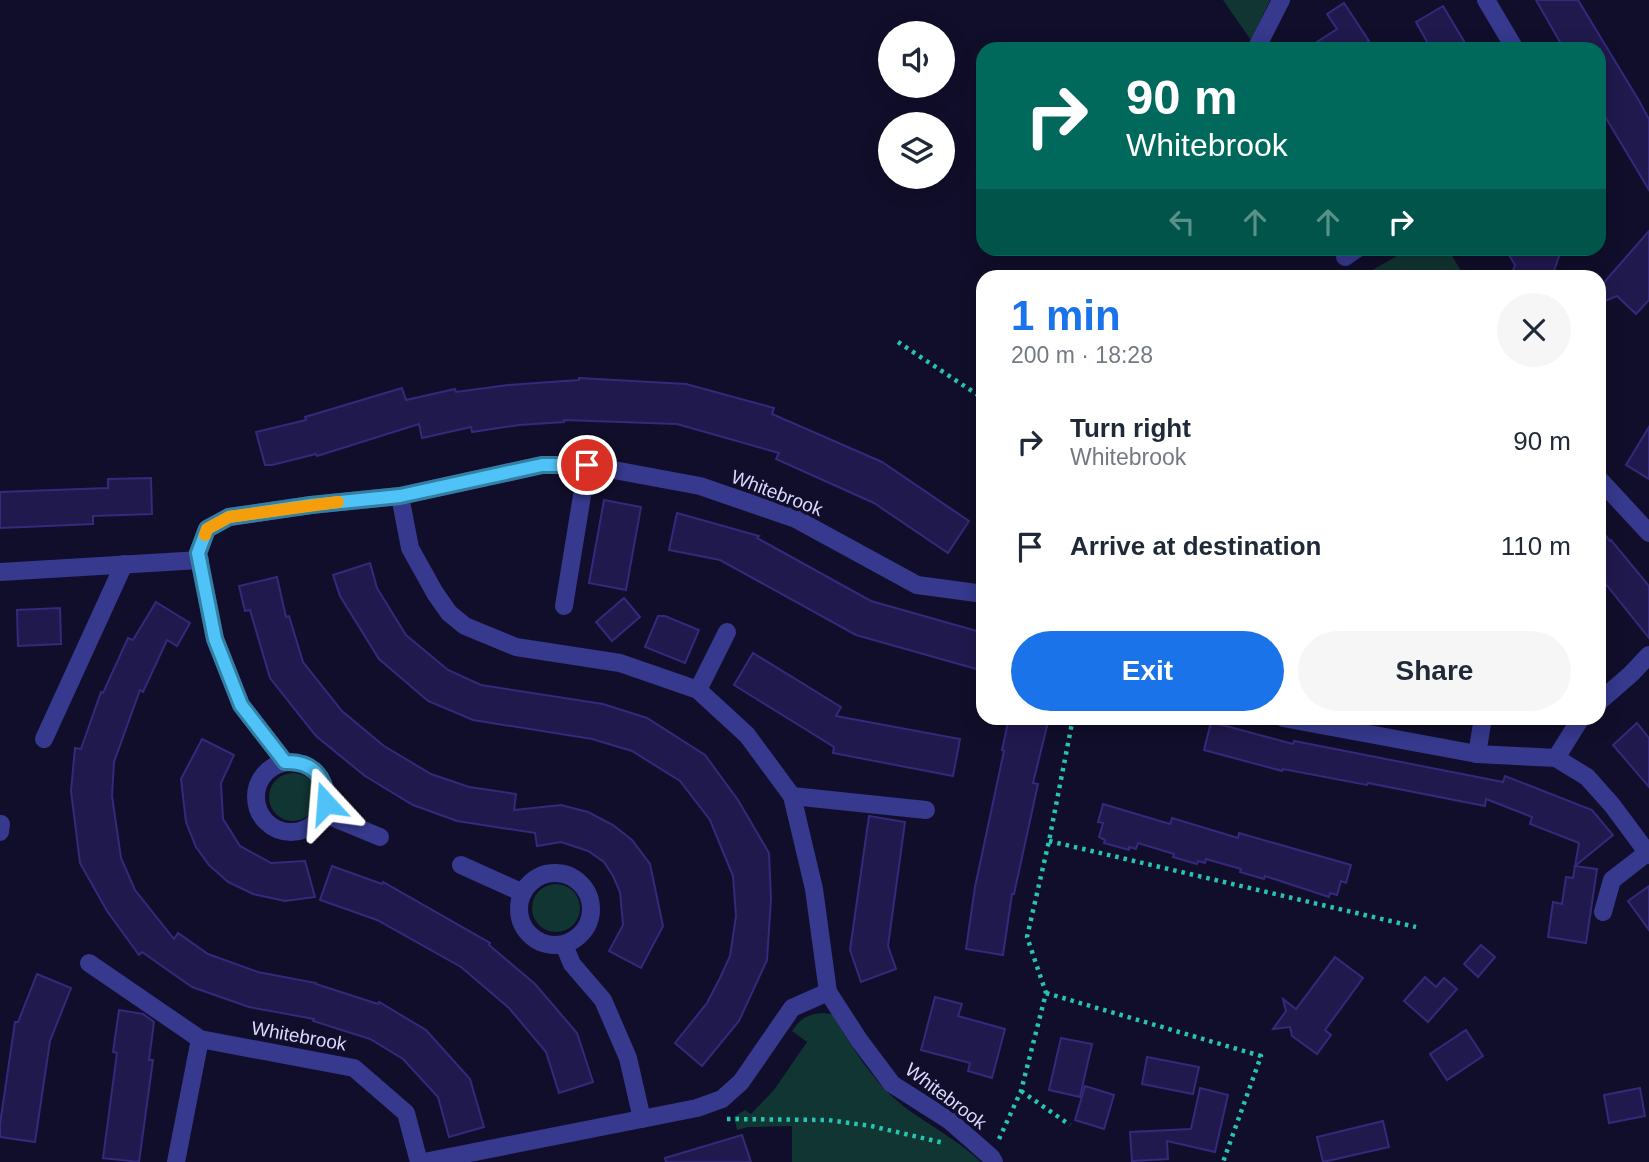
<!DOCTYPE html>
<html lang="en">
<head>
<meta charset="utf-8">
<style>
	:root { --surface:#fff; --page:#f6f6f7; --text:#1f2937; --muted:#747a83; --accent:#1a73e8 }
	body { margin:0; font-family:Arial,sans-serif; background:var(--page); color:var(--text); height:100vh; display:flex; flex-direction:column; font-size:26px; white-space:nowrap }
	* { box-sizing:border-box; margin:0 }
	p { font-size:23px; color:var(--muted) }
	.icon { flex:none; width:38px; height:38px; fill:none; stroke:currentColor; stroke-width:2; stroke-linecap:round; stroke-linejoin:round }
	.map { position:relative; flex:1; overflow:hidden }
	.details { position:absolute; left:976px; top:270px; width:630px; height:455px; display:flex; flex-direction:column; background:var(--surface); border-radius:21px; box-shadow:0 4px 18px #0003 }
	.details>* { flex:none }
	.top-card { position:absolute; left:976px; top:42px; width:630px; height:214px; border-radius:21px; box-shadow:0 4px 18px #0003; background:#00695c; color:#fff; overflow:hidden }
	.controls { position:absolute; left:878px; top:21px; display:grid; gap:14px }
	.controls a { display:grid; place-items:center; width:77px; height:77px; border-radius:50%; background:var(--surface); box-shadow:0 4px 18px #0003; font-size:35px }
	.pin { position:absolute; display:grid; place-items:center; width:60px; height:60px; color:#fff; margin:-30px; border:4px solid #fff; border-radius:50%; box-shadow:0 2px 7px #0007 }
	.me { position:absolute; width:77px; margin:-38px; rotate:341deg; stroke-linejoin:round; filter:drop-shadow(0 0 5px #0008) }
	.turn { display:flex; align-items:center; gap:24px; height:147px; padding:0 35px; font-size:32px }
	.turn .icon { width:91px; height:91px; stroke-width:2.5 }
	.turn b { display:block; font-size:49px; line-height:60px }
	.lanes { display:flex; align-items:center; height:66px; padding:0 35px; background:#0003; justify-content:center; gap:35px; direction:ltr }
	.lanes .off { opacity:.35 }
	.round { display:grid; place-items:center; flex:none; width:74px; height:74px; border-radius:37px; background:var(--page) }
	.overview { display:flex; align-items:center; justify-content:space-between; height:119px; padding:0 35px }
	h1 { font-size:42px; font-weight:700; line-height:52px; color:var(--accent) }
	.button { display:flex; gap:14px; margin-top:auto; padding:14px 35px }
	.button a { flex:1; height:80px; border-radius:42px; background:var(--accent); color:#fff; font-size:28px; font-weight:700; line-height:80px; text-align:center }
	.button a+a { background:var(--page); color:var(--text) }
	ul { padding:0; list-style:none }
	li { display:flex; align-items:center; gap:21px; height:105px; padding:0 35px }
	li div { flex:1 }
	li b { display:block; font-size:26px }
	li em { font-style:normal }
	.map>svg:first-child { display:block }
	.green { fill:#113532 }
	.building { fill:#20194d; stroke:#34297b; stroke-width:2 }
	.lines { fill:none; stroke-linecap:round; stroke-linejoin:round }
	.path { stroke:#26c5b1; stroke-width:4.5; stroke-dasharray:3.5 5; stroke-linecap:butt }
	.minor { stroke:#36398d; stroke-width:18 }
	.route-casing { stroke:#337fa1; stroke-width:18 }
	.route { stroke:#4fc3f7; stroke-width:12 }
	.slow { stroke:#f59e0b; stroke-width:12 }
	.labels { text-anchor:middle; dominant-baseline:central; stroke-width:7; stroke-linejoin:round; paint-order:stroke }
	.street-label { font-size:19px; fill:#dad8ff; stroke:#110e2b }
</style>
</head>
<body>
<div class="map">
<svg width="1649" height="1162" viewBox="0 0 1649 1162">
	<rect width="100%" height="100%" fill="#110e2b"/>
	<g class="green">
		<path d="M1223,0H1270L1251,40Z"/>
		<path d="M1411,248L1448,249L1464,276H1362Z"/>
		<circle cx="293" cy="797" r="24"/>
		<circle cx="556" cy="908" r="24"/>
		<path d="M823,1013L832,1014C854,1050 875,1086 910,1111C934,1128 960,1142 981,1162H792V1126L748,1127L737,1130L734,1117L745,1110L751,1114L774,1090L807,1042L792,1031C801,1018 808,1014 823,1013Z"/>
	</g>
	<g class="building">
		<path d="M1536,0H1578L1638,99L1649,119V190L1600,108V49H1564Z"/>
		<path d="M1344,3L1369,41L1356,49H1306L1337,29L1327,14Z"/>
		<path d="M1443,6L1465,43L1455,49H1431L1416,22Z"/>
		<path d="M1649,231V300L1636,314L1617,296L1600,303V287Z"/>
		<path d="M1505,248H1562L1552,276H1511L1515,265Z"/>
		<path d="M579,378L686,384L774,408L772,414L882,462L969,521L948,553L874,503L776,459L779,453L677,424L564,420V422L519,425L472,432L471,427L422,438L419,424L317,456L316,454L272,465H265L256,432L306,420L305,417L402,388L406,400L455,389L456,392L508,385L579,380Z"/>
		<path d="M1649,427V479L1626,465Z"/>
		<path d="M151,478L152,514L93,516V524L0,528V492L108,488V479Z"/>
		<path d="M604,500L641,507L626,590L589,583Z"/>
		<path d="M677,513L759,536L757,538L871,601L984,633V656L980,670L856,635L720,560L669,550Z"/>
		<path d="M1600,529L1610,541L1611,540L1649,586V638L1600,577Z"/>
		<path d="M370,563L377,588L406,635L448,670L481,685L603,704L647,718L705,755L738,800L769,853L771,899L767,960L739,1021L702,1066L675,1043L707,1003L720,978L730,956L736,916L733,876L710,820L680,781L632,751L592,739L473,720L428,701L379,659L340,596L333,575Z"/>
		<path d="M277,577L286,617L289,616L303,662L342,711L384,746L431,774L469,787L516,794L514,810L561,805L588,812L613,825L632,840L650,864L663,926L641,968L609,951L623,925L620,892L613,876L604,862L588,851L561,842L537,846L535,833L457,821L413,805L365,776L316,736L270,678L250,610L245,611L239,586Z"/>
		<path d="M624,598L640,617L612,641L596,622Z"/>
		<path d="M156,602L190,623L177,646L167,640L143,692L140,690L114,762L112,796L121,858L135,890L174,939L178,933L208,954L258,972L316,983V984L378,1004L379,1002L426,1030L470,1079L484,1127L449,1137L438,1097L403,1059L370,1039L313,1021L314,1019L249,1007L192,987L142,952L139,955L107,911L80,863L71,791L75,748L81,749L101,692L103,693L128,638L133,640Z"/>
		<path d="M60,608L61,644L18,646L17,610Z"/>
		<path d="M658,616H665L699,630L685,663L645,647Z"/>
		<path d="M753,653L841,707L836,716L960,739L953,776L833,753L834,747L734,685Z"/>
		<path d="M1009,718H1049L1033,783L1038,784L1014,894H1012L1003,955L966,949L975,887L1004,751L1002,750Z"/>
		<path d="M1211,722L1293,744L1294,741L1503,782L1505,776L1592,810L1613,835L1575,866L1597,869L1586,943L1548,937L1553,902L1562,904L1566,877L1573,878L1579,843L1530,824L1532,817L1486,799L1485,806L1368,783L1367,785L1283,769L1282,771L1204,750Z"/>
		<path d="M1637,723L1649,738V787L1613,745Z"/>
		<path d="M202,739L234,755L221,783L223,819L240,846L271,863L305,861L315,897L285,901L253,894L228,882L209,865L196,847L186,822L181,779Z"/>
		<path d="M1103,804L1170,824L1172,818L1238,838L1239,833L1351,865L1346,883L1341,881L1337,895L1330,893L1329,897L1265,876L1264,879L1240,872L1241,869L1206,859L1205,863L1198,861L1197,864L1173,857L1174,854L1138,843L1136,849L1129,847V850L1104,843L1105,840L1099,837L1103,823L1098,822Z"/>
		<path d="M869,816L905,822L888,946L896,969L861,982L850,950Z"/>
		<path d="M332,866L382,884L383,882L490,943L489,945L535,984L577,1033L593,1082L559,1093L546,1052L509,1008L461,967L377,920L320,900Z"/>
		<path d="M1649,886V930L1628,901Z"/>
		<path d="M1481,945L1495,957L1478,977L1464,964Z"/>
		<path d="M1335,957L1363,978L1325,1030L1331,1035L1317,1054L1292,1036L1290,1027L1273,1029L1286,1011L1283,999L1296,1009Z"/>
		<path d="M37,974L71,988L50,1041L35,1142L0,1137V1124L15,1022H18Z"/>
		<path d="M1425,977L1436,987L1444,978L1457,989L1428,1022L1404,1001Z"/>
		<path d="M935,997L962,1004L958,1016L1005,1029L992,1078L968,1071L970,1063L921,1050Z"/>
		<path d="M119,1010L143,1014L154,1022L149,1060H153L139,1162L103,1158L117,1053L113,1052Z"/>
		<path d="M1466,1030L1483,1056L1447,1080L1430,1054Z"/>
		<path d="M1061,1038L1092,1044L1080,1097L1049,1090Z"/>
		<path d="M1147,1057L1199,1067L1193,1094L1142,1084Z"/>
		<path d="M1085,1086L1114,1095L1104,1129L1075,1120Z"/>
		<path d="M1200,1088L1228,1095L1215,1152L1167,1141L1168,1159L1132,1161L1130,1132L1191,1129Z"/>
		<path d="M1640,1088L1645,1116L1609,1123L1604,1095Z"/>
		<path d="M1383,1121L1389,1147L1323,1162L1317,1137Z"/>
		<path d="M742,1135L751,1162H666L665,1158Z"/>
	</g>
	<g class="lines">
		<g class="path">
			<path d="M898,342L984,399"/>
			<path d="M1049,841L1416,927"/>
			<path d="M1046,993L1261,1056L1223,1162"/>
			<path d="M1021,1091L1070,1125"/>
			<path d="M727,1119L828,1120L871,1126L944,1143"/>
			<path d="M999,1139L1021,1091L1046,993L1027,937L1049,841L1073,718"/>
		</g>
		<g class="minor">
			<path d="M1486,0L1515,49"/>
			<path d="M1256,49L1281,0"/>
			<path d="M1345,257L1358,248"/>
			<path d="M1600,480L1649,533"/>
			<path d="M0,572L200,560"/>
			<path d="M564,606L587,465"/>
			<path d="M698,690L727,632"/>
			<path d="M1600,701L1631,674L1649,655"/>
			<path d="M1283,718L1477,754L1556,758L1587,777L1612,805L1649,855"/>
			<path d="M44,739L124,564"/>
			<path d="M1477,754L1483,718"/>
			<path d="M1556,758L1581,718"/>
			<circle cx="291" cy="797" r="35"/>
			<path d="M285,762L241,705L215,639L198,553L207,529L229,517L311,505L400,496"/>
			<path d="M792,796L926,810"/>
			<path d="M322,813L380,837"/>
			<path d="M0,832L1,824"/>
			<path d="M461,865L523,893"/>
			<circle cx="555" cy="909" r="36"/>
			<path d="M1603,912L1612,880L1647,853"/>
			<path d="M564,945L572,964L603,1000L628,1058L642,1119"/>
			<path d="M89,963L200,1039L354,1068L406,1113L419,1162"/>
			<path d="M828,992L814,889L792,796L747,735L698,690L620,663L516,647L465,626L449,613L435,593L410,548L400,496L542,465H587L700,486L796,519L917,585L984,594"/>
			<path d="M176,1162L200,1039"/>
			<path d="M424,1162L697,1108L722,1099L741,1082L792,1008L828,992L859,1040L892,1084L950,1121L991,1157L994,1162"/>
		</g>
	</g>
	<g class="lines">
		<g class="route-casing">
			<path id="route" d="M326,803C326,776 312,761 285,762L241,705L215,639L198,553L207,529L229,517L311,505L400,496L542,465H587"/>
		</g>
		<use href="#route" class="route"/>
		<path class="slow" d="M205,535L207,529L229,517L338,502"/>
	</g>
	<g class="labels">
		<g class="street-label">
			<text transform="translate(777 493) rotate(21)">Whitebrook</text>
			<text transform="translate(299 1036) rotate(10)">Whitebrook</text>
			<text transform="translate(946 1096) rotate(37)">Whitebrook</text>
		</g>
	</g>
</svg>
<div class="controls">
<a><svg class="icon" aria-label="sound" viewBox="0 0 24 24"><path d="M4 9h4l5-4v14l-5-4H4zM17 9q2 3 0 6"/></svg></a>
<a><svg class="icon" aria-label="layers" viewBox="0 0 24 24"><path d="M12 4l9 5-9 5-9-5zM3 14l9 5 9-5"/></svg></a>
</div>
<div class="pin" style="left:587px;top:465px;background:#d93025"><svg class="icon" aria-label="arrive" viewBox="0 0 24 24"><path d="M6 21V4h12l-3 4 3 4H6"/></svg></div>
<svg class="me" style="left:326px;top:803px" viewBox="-20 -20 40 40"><path d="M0-17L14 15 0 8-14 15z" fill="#4fc3f7" stroke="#fff" stroke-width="4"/></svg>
<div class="top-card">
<div class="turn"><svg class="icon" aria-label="right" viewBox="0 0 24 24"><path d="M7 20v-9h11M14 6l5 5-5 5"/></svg><div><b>90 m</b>Whitebrook</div></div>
<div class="lanes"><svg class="icon off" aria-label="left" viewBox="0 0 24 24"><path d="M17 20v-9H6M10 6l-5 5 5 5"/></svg><svg class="icon off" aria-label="ahead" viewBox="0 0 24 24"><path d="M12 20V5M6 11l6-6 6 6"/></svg><svg class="icon off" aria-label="ahead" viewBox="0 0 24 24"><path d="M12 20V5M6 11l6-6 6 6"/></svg><svg class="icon" aria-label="right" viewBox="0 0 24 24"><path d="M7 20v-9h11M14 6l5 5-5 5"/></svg></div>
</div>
<section class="details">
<div class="overview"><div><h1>1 min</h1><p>200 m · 18:28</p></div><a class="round"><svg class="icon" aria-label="close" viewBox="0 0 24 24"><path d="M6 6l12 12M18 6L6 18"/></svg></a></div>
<ul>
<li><svg class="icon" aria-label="right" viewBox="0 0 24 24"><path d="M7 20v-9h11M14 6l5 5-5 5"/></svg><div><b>Turn right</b><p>Whitebrook</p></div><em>90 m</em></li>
<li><svg class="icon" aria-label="arrive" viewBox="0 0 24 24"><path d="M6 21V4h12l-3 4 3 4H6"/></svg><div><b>Arrive at destination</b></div><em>110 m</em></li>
</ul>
<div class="button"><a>Exit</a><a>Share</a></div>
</section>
</div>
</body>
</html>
